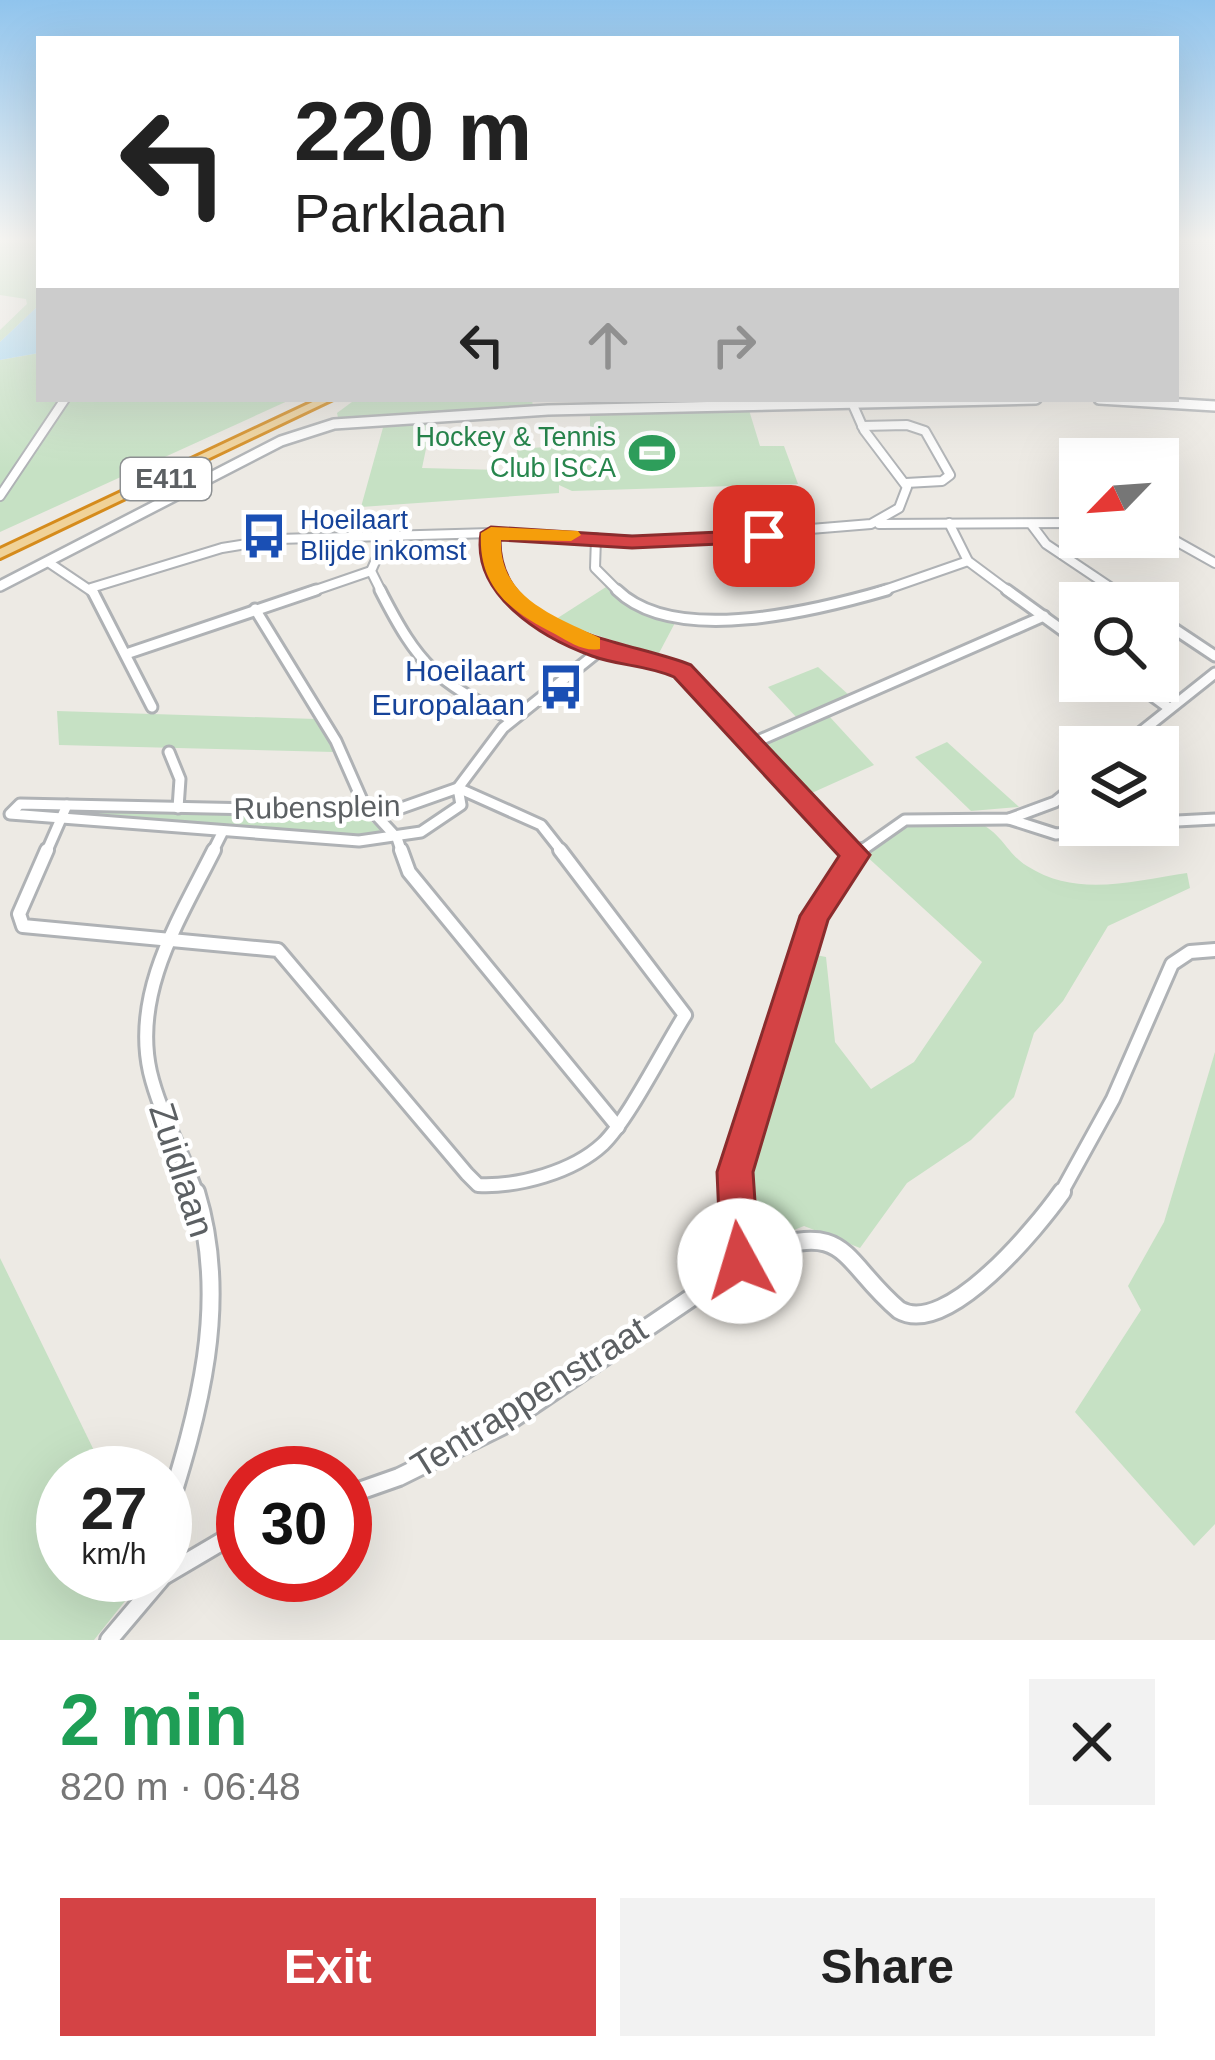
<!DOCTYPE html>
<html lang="en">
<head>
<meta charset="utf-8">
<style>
	:root { --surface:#fff; --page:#f2f2f2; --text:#222; --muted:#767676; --accent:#d44345 }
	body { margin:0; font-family:Helvetica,sans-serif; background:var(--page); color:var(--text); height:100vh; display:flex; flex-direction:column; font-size:45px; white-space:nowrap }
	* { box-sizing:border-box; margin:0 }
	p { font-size:39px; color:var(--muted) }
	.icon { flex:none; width:66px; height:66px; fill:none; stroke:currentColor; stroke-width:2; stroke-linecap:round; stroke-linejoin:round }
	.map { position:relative; height:1640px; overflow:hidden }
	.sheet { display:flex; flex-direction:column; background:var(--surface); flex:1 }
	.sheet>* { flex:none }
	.banner { position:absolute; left:36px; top:36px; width:1143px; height:366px; border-radius:0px; box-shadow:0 12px 48px #0002; background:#fff; color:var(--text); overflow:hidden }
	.needle { width:78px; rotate:245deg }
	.buttons { position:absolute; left:1059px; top:438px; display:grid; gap:24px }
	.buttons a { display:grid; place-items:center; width:120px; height:120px; border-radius:0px; background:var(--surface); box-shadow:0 12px 48px #0002; font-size:60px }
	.speed { position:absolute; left:36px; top:1446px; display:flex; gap:24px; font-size:60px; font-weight:700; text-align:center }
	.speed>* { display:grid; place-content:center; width:156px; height:156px; border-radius:50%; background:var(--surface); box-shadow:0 12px 48px #0002; line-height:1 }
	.speed small { font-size:30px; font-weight:400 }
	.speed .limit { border:18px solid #d22; background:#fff; color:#111 }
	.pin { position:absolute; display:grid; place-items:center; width:102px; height:102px; color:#fff; margin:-51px; border-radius:24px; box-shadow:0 6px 18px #0006 }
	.me { position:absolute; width:132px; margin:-66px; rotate:354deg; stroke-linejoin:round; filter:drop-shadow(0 0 9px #0008) }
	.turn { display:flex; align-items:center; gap:42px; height:252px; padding:0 60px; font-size:54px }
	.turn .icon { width:156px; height:156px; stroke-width:2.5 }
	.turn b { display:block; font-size:84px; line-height:102px }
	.lanes { display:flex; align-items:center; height:114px; padding:0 60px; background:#0003; justify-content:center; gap:60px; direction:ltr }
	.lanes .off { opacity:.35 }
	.round { display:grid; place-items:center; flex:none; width:126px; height:126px; border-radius:0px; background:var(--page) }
	.summary { display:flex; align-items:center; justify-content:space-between; height:204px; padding:0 60px }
	h1 { font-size:72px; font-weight:600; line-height:90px; color:#1e9e55 }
	.button { display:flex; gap:24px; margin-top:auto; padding:24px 60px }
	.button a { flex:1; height:138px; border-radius:0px; background:var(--accent); color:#fff; font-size:48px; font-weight:600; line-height:138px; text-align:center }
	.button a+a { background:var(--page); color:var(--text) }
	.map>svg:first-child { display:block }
	.green { fill:#c6e1c4 }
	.water { fill:#addbf4 }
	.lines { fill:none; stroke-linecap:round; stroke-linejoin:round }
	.minor-far3-casing { stroke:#afb2b5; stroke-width:12 }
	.minor-far2-casing { stroke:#afb2b5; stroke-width:15 }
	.minor-far1-casing { stroke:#afb2b5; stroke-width:18 }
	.minor-casing { stroke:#afb2b5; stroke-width:22 }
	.tertiary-casing { stroke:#afb2b5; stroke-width:14 }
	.motorway-casing { stroke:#d58b1c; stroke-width:6 }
	.minor-far3 { stroke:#fff; stroke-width:8 }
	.minor-far2 { stroke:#fff; stroke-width:9 }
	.minor-far1 { stroke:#fff; stroke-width:12 }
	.minor { stroke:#fff; stroke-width:16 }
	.tertiary { stroke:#fff; stroke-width:9 }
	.motorway { fill:#f0d298; fill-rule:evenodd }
	.route { fill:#d44345; stroke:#8a2c2d; stroke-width:3 }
	.slow { fill:#f59e0b }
	.labels { text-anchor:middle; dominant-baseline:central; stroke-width:9; stroke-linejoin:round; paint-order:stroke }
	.far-leisure-label { font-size:27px; fill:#27864d; stroke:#fff; text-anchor:end }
	.shield { fill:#fff; stroke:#8d9092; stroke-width:3 }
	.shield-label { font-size:27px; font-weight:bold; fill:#5c6063 }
	.far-transit-label { font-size:27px; fill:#164399; stroke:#fff; text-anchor:start }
	.transit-label { font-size:30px; fill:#164399; stroke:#fff; text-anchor:end }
	.street-label { font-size:30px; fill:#5c6063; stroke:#fff }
	.near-street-label { font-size:36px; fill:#5c6063; stroke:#fff }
</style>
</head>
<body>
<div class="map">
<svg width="1215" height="1640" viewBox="0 0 1215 1640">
	<rect width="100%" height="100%" fill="#edeae4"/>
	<g class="green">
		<path d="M0,239H39V305L0,342V330L27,304L26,299L0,295Z"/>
		<path d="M39,353V399H292L0,532V360Z"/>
		<path d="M356,399H532L533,408L339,422L337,413Z"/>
		<path d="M749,410L760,446H784L798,484L572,491L559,485V493L361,507L384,424L432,420L422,468L543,471L518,462L517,449L590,444V414Z"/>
		<path d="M606,587L635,606L677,619L658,655L553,621Z"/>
		<path d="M818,667L850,696L798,719L768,687Z"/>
		<path d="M57,711L316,719L334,752L59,745Z"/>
		<path d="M829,716L874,765L805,796L761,745Z"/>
		<path d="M947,742L1019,807L971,811L915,757Z"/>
		<path d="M74,808L365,817L381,829L373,837L72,818Z"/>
		<path d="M978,822C1004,835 1007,854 1027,866C1077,898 1132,881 1187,873L1190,888L1108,926L1063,1001L1034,1033L1014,1097L971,1140L907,1183L860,1248L804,1226L746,1249L743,1180L811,954L826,957L835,1042L871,1089L914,1062L982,962L864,854L912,823Z"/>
		<path d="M1215,1052V1524L1194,1546L1075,1412L1141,1310L1128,1286L1164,1222Z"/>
		<path d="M0,1258L105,1473H63V1575H140L141,1581L94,1640H0Z"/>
	</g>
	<path class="water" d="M39,305V353L0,360V342Z"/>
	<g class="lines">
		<g class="minor-far3-casing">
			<g id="minor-far3">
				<path d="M862,426L907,425L925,431L950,475L942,481L906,483"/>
				<path d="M0,496L65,399"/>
				<path d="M949,523L968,561L1011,593"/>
				<path d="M879,524L1080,523"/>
				<path d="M1031,524L1046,544L1119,593"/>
				<path d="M1158,531L1215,563"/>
				<path d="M491,533L494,571L511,593"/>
				<path d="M596,538L595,568L620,593"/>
				<path d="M48,562L94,593"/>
				<path d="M91,588L222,548L278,539L491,533L655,542L871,524L899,508L907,487L864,430L853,405"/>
				<path d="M307,593L371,571"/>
				<path d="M382,593L371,571L387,535"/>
				<path d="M876,593L968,561"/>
			</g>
		</g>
		<g class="minor-far2-casing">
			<g id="minor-far2">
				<path d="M92,590L152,707"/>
				<path d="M380,590C420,668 434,678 510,719"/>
				<path d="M509,590C559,652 618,645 683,671L855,853"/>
				<path d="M617,590C675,647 818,610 887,590"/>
				<path d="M1007,590L1080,643"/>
				<path d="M1115,590L1135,603"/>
				<path d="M255,609L336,741L362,800L397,838L402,853"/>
				<path d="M1158,618L1215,656"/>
				<path d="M129,653L316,590"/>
				<path d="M1132,681L1169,708"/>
				<path d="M753,743L1044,616"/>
				<path d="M1122,747L1215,673"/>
				<path d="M169,752L180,779L178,808"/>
				<path d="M458,788L461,805L421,832L359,841L10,814L20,804L390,812Z"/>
				<path d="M458,788L503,728L599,651"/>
				<path d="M458,788L541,825L563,853"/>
				<path d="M1009,819L1056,834L1139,825"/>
				<path d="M1158,822L1215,819"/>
				<path d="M46,853L67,805"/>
				<path d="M212,853L223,831"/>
				<path d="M858,853L905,820L1009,819L1055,802L1080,782"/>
			</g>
		</g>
		<g class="minor-far1-casing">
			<g id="minor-far1">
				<path d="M47,850L19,914L23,926L278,950L467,1174L478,1185C518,1187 573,1172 603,1144C628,1120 664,1048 685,1015L560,850"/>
				<path d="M401,850L409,872L618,1127"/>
				<path d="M852,850L856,855"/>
				<path d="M197,1195C183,1153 160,1114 150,1072C132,992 180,918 214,850"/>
				<path d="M736,1195L735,1172L825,894L862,850"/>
				<path d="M1060,1195L1113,1099L1172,964L1190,952L1215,950"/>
			</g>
		</g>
		<g class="minor-casing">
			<g id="minor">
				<path d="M736,1192L740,1261"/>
				<path d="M345,1496L399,1477L502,1426L756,1254C849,1218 841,1261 899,1310C947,1338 1038,1226 1062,1192"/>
				<path d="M165,1519C199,1412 230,1303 196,1192"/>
				<path d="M165,1575L243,1529"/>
				<path d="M109,1640L164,1575"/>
			</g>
		</g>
		<g class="tertiary-casing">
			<g id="tertiary">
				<path d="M1099,399L1215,406"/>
				<path d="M0,586L281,441L334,424L548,410L1036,399"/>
			</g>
		</g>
		<g class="motorway-casing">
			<path id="motorway" d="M319,399H333L0,558V549Z"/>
		</g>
		<use href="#minor-far3" class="minor-far3"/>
		<use href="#minor-far2" class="minor-far2"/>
		<use href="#minor-far1" class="minor-far1"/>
		<use href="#minor" class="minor"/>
		<use href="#tertiary" class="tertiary"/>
		<use href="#motorway" class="motorway"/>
	</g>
	<linearGradient id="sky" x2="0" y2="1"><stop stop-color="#90c4ed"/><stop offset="0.51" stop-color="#f7f6f3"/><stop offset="1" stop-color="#f7f6f3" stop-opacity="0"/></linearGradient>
	<rect width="1215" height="469" fill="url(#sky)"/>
	<path class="route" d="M491,527L632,536L764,530L774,536L764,542L632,548L500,540C499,633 629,640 691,665L870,855L828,920L753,1172L759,1261L754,1274L740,1280L726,1274L721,1261L717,1172L800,916L839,856L674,677C647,665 619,666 592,656C542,638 471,595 481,533Z"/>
	<path class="slow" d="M491,527L578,531L581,535L571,541L501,540C499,598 555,616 600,638V649C583,652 570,642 555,634C511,612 478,587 481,533Z"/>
	<defs>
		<g id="stadium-bare" transform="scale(3.6)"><path d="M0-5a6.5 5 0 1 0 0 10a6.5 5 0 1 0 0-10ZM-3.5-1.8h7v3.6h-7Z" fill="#2e9e5b" stroke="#fff" stroke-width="2.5" paint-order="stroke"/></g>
		<g id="bus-bare" transform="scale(3.6)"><path d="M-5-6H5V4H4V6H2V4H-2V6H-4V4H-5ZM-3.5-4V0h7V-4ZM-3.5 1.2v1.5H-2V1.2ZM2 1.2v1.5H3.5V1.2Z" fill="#1a4fb4" stroke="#fff" stroke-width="2.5" paint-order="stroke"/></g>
	</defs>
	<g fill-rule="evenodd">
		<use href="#stadium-bare" x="652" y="453"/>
		<use href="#bus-bare" x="264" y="536"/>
		<use href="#bus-bare" x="561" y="687"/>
	</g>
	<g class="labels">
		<g class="far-leisure-label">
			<text x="616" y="437">Hockey &amp; Tennis<tspan x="616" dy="31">Club ISCA</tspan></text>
		</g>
		<rect class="shield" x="121" y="458" width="90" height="42" rx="9"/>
		<g class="shield-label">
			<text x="166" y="479">E411</text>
		</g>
		<g class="far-transit-label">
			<text x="300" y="520">Hoeilaart<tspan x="300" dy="31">Blijde inkomst</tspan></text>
		</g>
		<g class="transit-label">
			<text x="525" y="670">Hoeilaart<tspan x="525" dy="34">Europalaan</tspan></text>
		</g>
		<g class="street-label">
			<text transform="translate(317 807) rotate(-1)">Rubensplein</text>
		</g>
		<g class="near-street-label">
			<text transform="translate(182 1170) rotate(72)">Zuidlaan</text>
			<text transform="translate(529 1397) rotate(-32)">Tentrappenstraat</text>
		</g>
	</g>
</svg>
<div class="buttons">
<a><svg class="needle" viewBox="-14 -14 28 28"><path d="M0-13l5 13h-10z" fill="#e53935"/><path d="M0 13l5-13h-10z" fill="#767676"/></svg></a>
<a><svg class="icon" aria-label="search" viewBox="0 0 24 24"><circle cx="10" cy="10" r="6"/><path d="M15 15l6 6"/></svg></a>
<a><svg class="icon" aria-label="layers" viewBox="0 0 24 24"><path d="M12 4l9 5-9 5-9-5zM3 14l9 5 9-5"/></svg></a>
</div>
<div class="speed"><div>27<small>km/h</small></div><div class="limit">30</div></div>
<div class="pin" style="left:764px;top:536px;background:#d93025"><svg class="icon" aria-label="arrive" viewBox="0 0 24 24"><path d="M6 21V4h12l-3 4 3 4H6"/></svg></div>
<svg class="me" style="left:740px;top:1261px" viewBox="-20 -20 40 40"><circle r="19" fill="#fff"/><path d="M0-13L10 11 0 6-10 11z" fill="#d44345"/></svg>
<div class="banner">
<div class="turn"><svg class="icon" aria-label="left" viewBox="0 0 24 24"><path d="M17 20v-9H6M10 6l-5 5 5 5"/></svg><div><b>220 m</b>Parklaan</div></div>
<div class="lanes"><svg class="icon" aria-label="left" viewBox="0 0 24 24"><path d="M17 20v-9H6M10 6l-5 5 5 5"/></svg><svg class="icon off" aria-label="ahead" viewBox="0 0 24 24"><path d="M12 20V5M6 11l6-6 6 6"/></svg><svg class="icon off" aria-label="right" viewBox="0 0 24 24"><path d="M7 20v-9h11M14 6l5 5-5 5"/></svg></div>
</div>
</div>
<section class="sheet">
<div class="summary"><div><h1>2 min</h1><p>820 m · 06:48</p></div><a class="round"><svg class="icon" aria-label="close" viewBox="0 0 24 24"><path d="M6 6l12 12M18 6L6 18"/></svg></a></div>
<div class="button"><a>Exit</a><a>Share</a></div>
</section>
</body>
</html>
